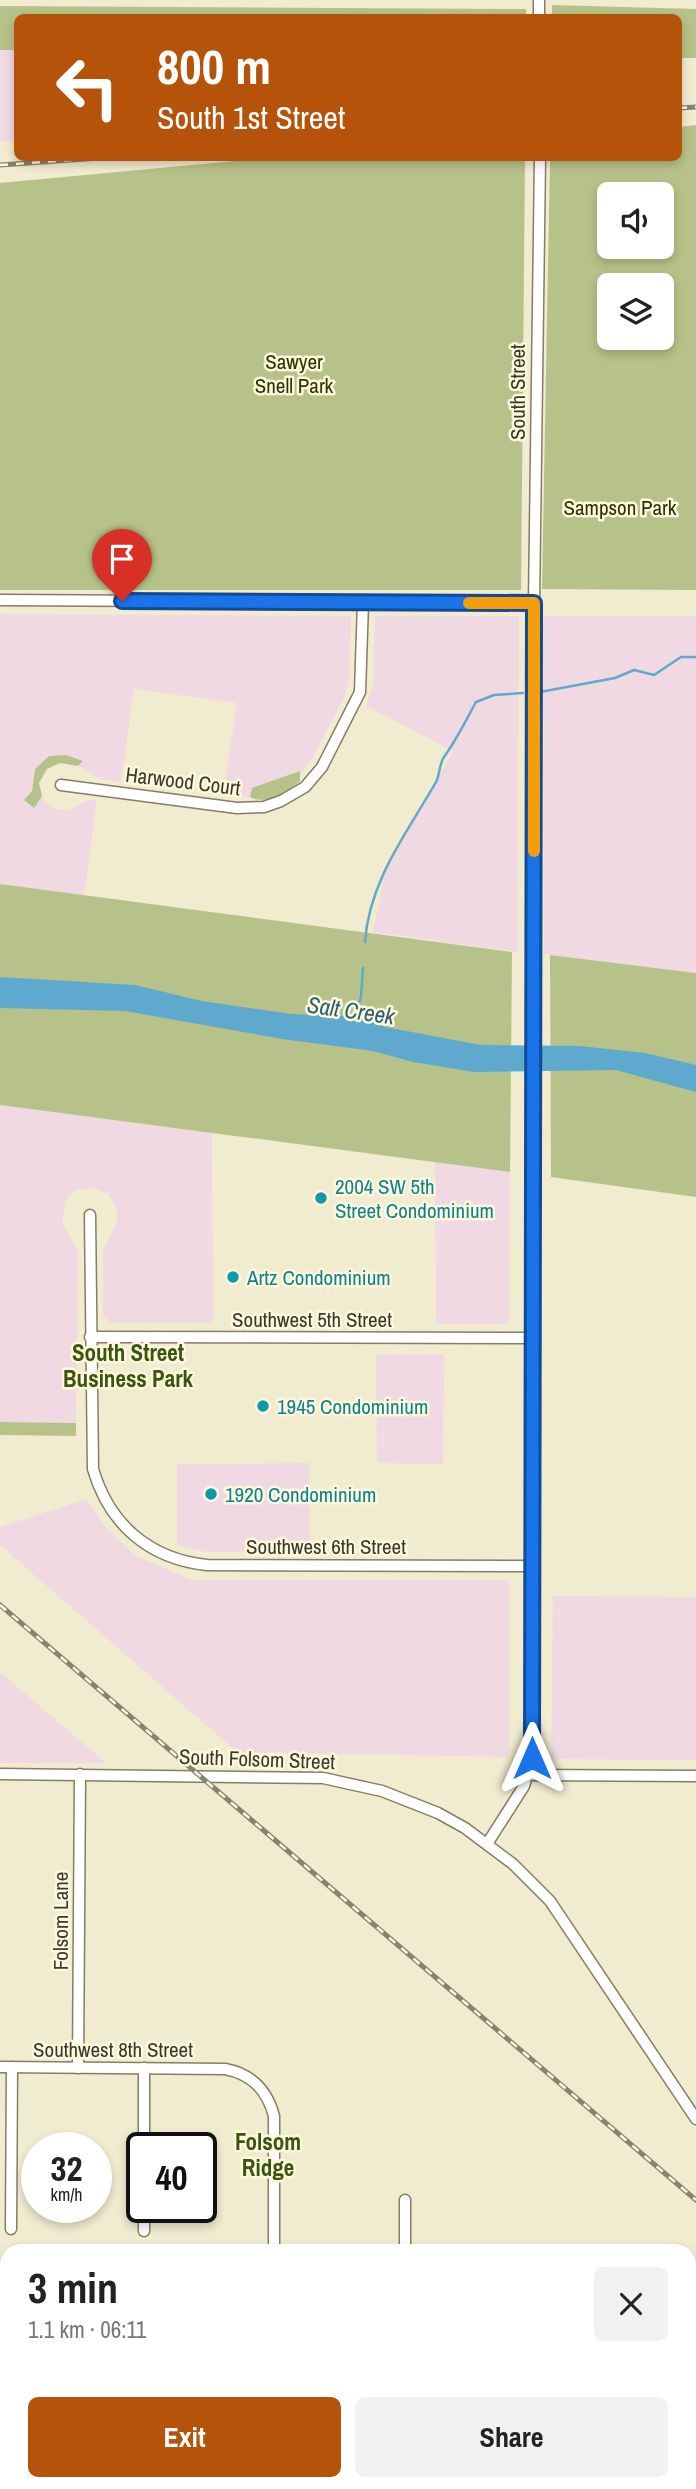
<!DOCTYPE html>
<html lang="en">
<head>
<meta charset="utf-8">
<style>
	:root { --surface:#fff; --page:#f2f2f2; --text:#222; --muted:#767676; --accent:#b45309 }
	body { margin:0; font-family:"Archivo Narrow",sans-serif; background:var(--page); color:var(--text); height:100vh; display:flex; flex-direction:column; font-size:26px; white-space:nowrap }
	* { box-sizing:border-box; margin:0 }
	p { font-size:23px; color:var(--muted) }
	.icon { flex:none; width:38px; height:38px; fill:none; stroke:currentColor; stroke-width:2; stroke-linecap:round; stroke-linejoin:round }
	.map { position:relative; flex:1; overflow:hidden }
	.side { position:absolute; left:0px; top:2244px; width:696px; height:247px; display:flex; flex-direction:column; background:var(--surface); border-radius:21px 21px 0 0; box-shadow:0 4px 10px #0003 }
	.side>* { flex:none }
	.hud { position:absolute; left:14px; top:14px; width:668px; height:147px; border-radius:10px; box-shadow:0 4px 10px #0003; background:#b45309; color:#fff; overflow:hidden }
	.fabs { position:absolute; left:597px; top:182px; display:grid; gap:14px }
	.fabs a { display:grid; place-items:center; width:77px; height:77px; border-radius:10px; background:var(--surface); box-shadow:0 4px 10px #0003; font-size:35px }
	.speed { position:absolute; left:21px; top:2132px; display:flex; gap:14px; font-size:35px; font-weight:700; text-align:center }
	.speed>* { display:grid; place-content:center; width:91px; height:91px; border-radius:50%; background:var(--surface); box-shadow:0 4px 10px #0003; line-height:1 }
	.speed small { font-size:18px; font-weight:400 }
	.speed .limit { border:4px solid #111; border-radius:10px; background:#fff; color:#111 }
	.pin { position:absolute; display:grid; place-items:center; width:60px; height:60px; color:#fff; margin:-72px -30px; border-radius:50% 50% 50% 0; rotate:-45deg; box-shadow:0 0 7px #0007 }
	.pin .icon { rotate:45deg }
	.me { position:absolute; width:77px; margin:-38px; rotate:0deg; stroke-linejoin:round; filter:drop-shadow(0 0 5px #0008) }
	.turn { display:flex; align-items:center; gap:24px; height:147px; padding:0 28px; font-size:32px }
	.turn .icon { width:91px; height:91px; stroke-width:2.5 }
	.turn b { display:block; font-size:49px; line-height:60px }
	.round { display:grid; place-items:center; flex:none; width:74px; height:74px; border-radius:10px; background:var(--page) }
	.overview { display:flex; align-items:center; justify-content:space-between; height:119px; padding:0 28px }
	h1 { font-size:42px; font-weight:800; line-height:52px }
	.cta { display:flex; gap:14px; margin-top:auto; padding:14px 28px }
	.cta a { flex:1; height:80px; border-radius:10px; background:var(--accent); color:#fff; font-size:28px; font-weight:800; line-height:80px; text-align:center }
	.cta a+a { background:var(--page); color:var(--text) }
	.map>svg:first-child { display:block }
	.industrial { fill:#f1d9e4 }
	.green { fill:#b6c289; fill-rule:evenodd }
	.water { fill:#60a9ce }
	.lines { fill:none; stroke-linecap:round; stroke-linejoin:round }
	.stream { stroke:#60a9ce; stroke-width:2.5 }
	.minor-casing { stroke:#847e66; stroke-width:13 }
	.highway-casing { stroke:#a27f43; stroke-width:18 }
	.minor { stroke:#fff; stroke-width:10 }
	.highway { stroke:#d9a54f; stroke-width:14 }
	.rail-casing { stroke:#868371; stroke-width:5 }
	.rail { stroke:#fef8dd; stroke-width:2.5; stroke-dasharray:8; stroke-linecap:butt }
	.route-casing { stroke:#114b97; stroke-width:18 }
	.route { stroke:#1a73e8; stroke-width:12 }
	.slow { stroke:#f59e0b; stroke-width:12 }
	.culture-dot { fill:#0f9aa8; stroke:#fef8dd; stroke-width:2.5 }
	.labels { text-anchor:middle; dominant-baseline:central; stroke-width:5; stroke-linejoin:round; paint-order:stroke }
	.park-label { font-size:21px; fill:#2c3400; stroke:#fef8dd }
	.street-label { font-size:21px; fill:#3b392e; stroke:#fef8dd }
	.culture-label { font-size:21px; fill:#0d838f; stroke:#fef8dd; text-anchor:start }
	.water-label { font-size:23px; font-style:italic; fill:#275e79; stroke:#fef8dd }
	.neighbourhood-label { font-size:23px; font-weight:bold; fill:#395510; stroke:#fef8dd }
</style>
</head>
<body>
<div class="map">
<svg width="696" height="2489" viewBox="0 0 696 2489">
	<rect width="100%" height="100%" fill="#f1ebd0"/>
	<g class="industrial">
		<path d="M0,50H17V140L0,142Z"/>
		<path d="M0,614L351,616L349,680L343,700L313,757L297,778L262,796L248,797L223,795L237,703L134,689L121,782L100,779L74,763L54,761L39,774L38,794L53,809L68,810L89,800H97L84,895L0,884Z"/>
		<path d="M375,616H519L517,952L373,932L385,873L453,751L366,706L373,687Z"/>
		<path d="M543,616H696V973L544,954Z"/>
		<path d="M0,1105L212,1133L213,1323H111L103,1316V1250L117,1223V1208L108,1194L93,1188L76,1190L66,1199L62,1222L78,1251L76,1423L0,1422Z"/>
		<path d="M435,1162L510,1172L509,1324H436Z"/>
		<path d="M376,1354H444L443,1464L377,1463Z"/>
		<path d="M309,1463L310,1552H207L177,1546V1464Z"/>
		<path d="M87,1499L106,1528L136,1556L192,1580H509V1757L237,1752L0,1545V1527Z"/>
		<path d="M553,1596L696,1597V1760L551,1759Z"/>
		<path d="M0,1672L106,1763H0Z"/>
	</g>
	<g class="green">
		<path d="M552,5L696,9V58H679V18L552,17Z"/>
		<path d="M0,6L526,9V17L18,18L17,50H0Z"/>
		<path d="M696,125V590L542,589L550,158H679V127ZM609,194H662V247H609ZM609,285H662V338H609Z"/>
		<path d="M266,158H525L521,590H0V183Z"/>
		<path d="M66,755L83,761L78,766L60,763L47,769L39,783L42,796L34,808L24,800L32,791L35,769L49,756Z"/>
		<path d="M300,771V781C288,791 265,806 250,797L252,788Z"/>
		<path d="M0,884L512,952L510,1172L0,1105Z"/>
		<path d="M550,955L696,973V1197L551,1177Z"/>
		<path d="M0,1422L76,1423V1436L0,1435Z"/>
	</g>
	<path class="water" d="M0,977L135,985L202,1001L291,1014L341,1016L353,1014L385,1027L481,1045L580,1046L645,1053L696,1065V1092L616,1070L474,1072L413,1062L373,1051L282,1039L125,1011L0,1008Z"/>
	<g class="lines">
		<g class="stream">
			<path d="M540,692L615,678L634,670L654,675L681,657H696"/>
			<path d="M365,942C369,881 407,833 436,782C440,775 439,764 444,757C457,739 465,722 476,702L494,695L523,693"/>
			<path d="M355,1016L361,997L363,968"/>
		</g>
		<g class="minor-casing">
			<g id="minor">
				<path d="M539,18V0"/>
				<path d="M0,600L534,603"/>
				<path d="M61,785L237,808L264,807L281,801L305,787L322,767L360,692L363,602"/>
				<path d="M90,1215L93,1469C109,1524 149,1559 207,1565L532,1566"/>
				<path d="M90,1337L533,1338"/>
				<path d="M0,1774L323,1778L382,1791L438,1813L465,1828L513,1864L550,1901L696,2119"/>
				<path d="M528,1775L696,1776"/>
				<path d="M487,1844L524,1786L532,1758L534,603L540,158"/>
				<path d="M0,2067L225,2069C252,2074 267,2090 274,2116V2250"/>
				<path d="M78,2068L80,1774"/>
				<path d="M144,2068V2147"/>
				<path d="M405,2200V2250"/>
				<path d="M144,2207V2231"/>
				<path d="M11,2229L12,2067"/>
				<path d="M0,2359H7"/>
				<path d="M530,2489V2483"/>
			</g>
		</g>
		<g class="highway-casing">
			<g id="highway">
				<path d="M690,2402L696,2394"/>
				<path d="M690,2443L696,2436"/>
				<path d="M607,2489L613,2483"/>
				<path d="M645,2489L651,2483"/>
			</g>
		</g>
		<use href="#minor" class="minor"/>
		<use href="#highway" class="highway"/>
		<g class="rail-casing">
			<g id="rail">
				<path d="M679,108L696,107"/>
				<path d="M0,165L100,158"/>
				<path d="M0,1605L696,2200"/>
			</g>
		</g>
		<use href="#rail" class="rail"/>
	</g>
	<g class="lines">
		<g class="route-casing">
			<path id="route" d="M122,601L534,603L532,1758"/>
		</g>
		<use href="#route" class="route"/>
		<path class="slow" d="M469,603H534V851"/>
	</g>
	<g class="culture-dot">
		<circle cx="321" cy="1198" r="7"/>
		<circle cx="233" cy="1277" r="7"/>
		<circle cx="263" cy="1406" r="7"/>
		<circle cx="211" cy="1494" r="7"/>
	</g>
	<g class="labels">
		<g class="park-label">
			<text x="294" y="361">Sawyer<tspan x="294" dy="24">Snell Park</tspan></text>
			<text x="620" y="507">Sampson Park</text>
		</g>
		<g class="street-label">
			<text transform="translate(517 392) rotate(-90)">South Street</text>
			<text transform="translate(183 781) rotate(7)">Harwood Court</text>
			<text x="312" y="1319">Southwest 5th Street</text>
			<text x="326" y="1546">Southwest 6th Street</text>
			<text transform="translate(257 1759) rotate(2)">South Folsom Street</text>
			<text transform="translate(60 1921) rotate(-90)">Folsom Lane</text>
			<text x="113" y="2049">Southwest 8th Street</text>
		</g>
		<g class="culture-label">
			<text x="335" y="1186">2004 SW 5th<tspan x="335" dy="24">Street Condominium</tspan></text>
			<text x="247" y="1277">Artz Condominium</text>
			<text x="277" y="1406">1945 Condominium</text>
			<text x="225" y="1494">1920 Condominium</text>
		</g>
		<g class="water-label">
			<text transform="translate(351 1010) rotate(8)">Salt Creek</text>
		</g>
		<g class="neighbourhood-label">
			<text x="128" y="1352">South Street<tspan x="128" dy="26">Business Park</tspan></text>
			<text x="268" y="2141">Folsom<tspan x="268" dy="26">Ridge</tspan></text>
		</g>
	</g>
</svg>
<div class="fabs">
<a><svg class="icon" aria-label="sound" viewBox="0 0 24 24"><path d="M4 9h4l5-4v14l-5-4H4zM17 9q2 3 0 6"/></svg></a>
<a><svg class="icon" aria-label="layers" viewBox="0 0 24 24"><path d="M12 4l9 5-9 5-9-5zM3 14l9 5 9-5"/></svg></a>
</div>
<div class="speed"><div>32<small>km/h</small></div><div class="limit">40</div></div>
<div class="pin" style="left:122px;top:601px;background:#d93025"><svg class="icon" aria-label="arrive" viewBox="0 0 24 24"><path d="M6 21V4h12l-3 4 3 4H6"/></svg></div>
<svg class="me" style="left:532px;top:1758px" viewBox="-20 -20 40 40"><path d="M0-17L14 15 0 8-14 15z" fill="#1a73e8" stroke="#fff" stroke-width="4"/></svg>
<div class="hud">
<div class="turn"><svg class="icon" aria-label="left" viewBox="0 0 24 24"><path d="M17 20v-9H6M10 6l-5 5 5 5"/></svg><div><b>800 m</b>South 1st Street</div></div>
</div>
<section class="side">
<div class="overview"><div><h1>3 min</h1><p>1.1 km · 06:11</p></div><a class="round"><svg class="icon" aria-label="close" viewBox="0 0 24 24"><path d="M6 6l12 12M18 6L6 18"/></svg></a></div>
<div class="cta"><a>Exit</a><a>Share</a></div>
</section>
</div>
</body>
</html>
